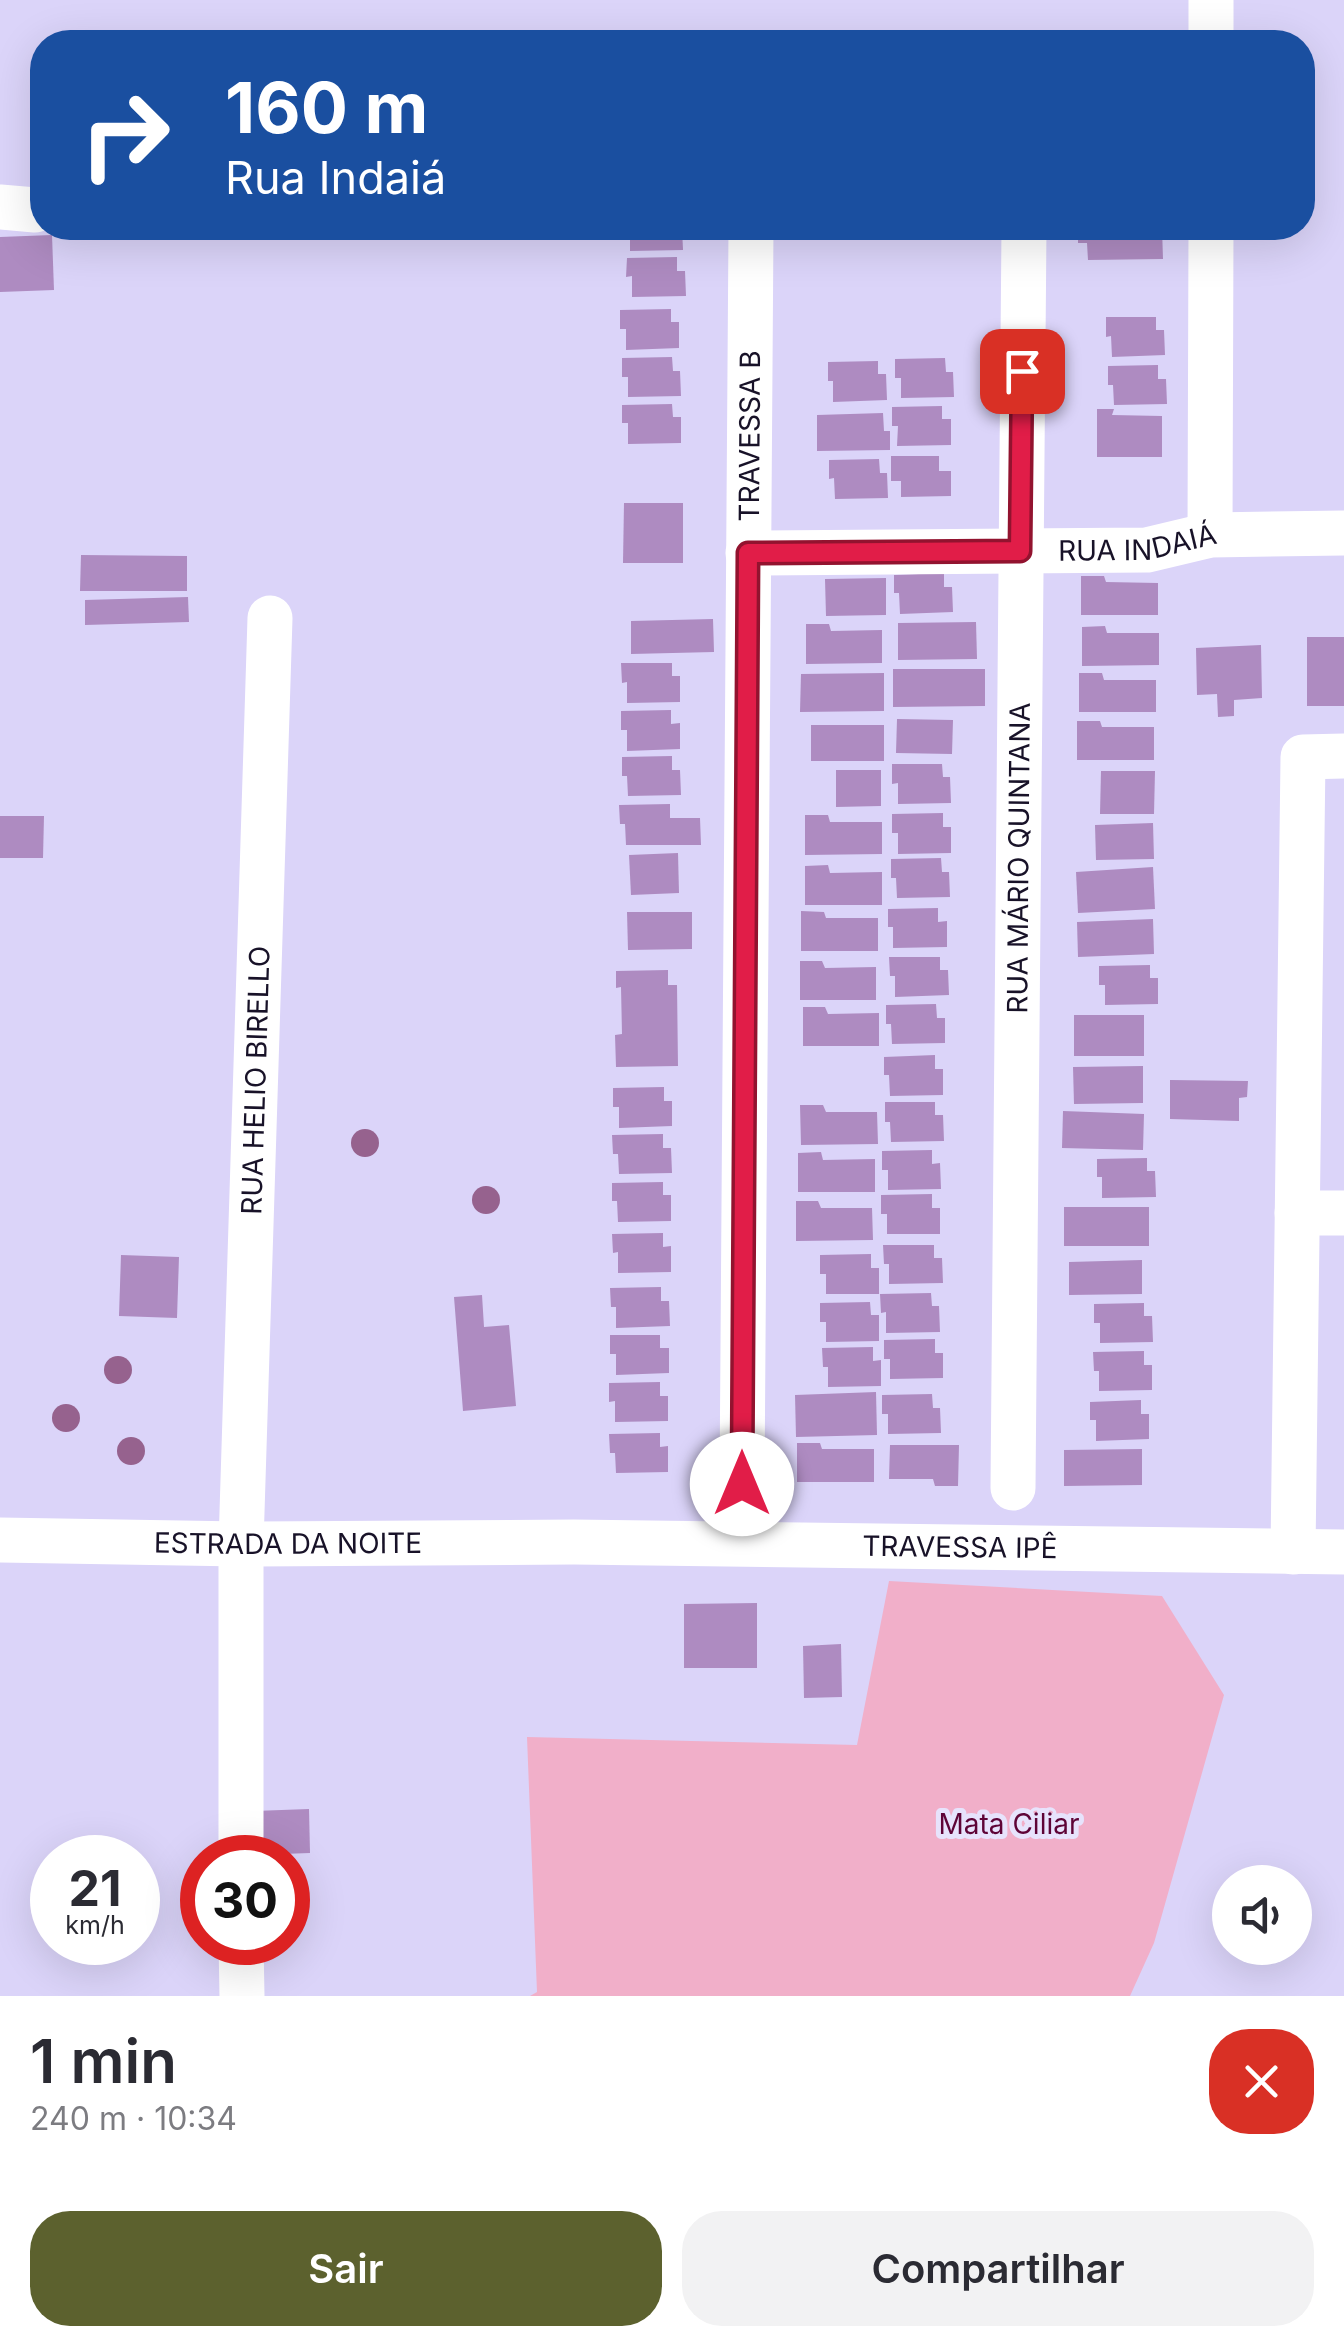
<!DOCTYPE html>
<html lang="pt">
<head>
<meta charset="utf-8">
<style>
	:root { --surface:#fff; --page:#f2f2f3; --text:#2b2b33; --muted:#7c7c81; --accent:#5c612e }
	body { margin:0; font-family:Inter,sans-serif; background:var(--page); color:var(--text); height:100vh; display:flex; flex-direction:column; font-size:38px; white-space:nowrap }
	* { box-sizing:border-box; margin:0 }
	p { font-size:32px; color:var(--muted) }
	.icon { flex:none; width:55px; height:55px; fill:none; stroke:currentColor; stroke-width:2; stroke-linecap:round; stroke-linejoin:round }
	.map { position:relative; height:1996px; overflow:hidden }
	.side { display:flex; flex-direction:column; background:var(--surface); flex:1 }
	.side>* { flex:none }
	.guide { position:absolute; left:30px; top:30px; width:1285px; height:210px; border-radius:40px; box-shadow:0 10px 40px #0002; background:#1a4fa0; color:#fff; overflow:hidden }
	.fabs { position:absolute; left:1212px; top:1865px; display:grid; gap:20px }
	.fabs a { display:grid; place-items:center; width:100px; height:100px; border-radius:50%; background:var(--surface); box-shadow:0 10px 40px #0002; font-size:50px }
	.speed { position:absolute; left:30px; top:1835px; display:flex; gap:20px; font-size:50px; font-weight:700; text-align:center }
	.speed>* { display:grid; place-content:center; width:130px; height:130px; border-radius:50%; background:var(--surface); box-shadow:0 10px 40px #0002; line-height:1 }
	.speed small { font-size:25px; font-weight:400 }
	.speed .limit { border:15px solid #d22; background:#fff; color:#111 }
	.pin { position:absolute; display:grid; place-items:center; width:85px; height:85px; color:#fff; margin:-42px; border-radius:20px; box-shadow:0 5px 15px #0006 }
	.me { position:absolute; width:110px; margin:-55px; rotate:0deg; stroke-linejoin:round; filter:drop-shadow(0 0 8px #0008) }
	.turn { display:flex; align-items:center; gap:35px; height:210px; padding:0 30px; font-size:45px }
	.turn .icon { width:130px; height:130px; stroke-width:2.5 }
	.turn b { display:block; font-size:70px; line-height:85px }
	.round { display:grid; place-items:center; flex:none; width:105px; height:105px; border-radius:40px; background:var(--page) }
	.head { display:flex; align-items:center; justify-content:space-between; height:170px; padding:0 30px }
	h1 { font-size:60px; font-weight:600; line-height:75px }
	.button { display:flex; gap:20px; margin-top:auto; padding:20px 30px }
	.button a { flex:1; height:115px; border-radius:40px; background:var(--accent); color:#fff; font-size:40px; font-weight:600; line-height:115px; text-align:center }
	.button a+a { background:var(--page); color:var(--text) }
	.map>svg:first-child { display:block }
	.green { fill:#f1afc9 }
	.building { fill:#ae8bc1 }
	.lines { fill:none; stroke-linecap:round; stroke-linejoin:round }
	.minor { stroke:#fff; stroke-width:45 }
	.tree { fill:#96628e }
	.route-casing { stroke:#92132f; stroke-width:25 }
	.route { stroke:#e11d48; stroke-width:18 }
	.labels { text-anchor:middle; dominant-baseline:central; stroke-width:10; stroke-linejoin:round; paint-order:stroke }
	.street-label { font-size:28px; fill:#181228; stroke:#e7e3fc }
	.park-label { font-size:28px; fill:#5e0437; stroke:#e7e3fc }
</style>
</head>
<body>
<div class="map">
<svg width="1344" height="1996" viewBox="0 0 1344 1996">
	<rect width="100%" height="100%" fill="#dbd4f9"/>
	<path class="green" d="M889,1581L1162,1596L1224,1695L1154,1943L1130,1996H530L537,1992L527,1737L857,1745Z"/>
	<g class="building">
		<path d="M630,228H682L683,250L630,251Z"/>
		<path d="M1078,228H1162L1163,259L1088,260L1087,243H1078Z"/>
		<path d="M52,235L54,290L0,292V237Z"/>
		<path d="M677,257V271H685L686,296L632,297V276L626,277L627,258Z"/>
		<path d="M671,309V322H679V348L626,350V329H620V310Z"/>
		<path d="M1106,317H1156V330H1164L1165,355L1112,357L1111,336L1106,337Z"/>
		<path d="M672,357L673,371H680L681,396L628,397V377H622V358Z"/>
		<path d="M945,358L946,372H953L954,397L901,398V378H895V359Z"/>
		<path d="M878,361V374H886L887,400L833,402V381H828V362Z"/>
		<path d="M1158,365V379H1166L1167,404L1114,405L1113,385H1108V366Z"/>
		<path d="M672,404L673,417H681V443L628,444V423H622V405Z"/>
		<path d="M942,406V419H951V445L897,446L898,426H892V407Z"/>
		<path d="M1097,409H1114L1112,415L1162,416V457H1097Z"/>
		<path d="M883,413L884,431H890V450L817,451V415Z"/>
		<path d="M891,456H939V471H951V496L901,497V481H891Z"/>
		<path d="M879,459L880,473H887L888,498L835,499L834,478L829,479V460Z"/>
		<path d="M624,503H683V563H623Z"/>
		<path d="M81,555L187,556V591H80Z"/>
		<path d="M944,573V587H952L953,612L900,614L899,593H894V575Z"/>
		<path d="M1081,576H1104L1106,582L1158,583V615H1081Z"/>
		<path d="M886,578V615L826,616L825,579Z"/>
		<path d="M188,597L189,622L85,625V600Z"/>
		<path d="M713,619L714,652L631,654V621Z"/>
		<path d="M976,622L977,659L898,660V623Z"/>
		<path d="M806,624H829L831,631L882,630V663L806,664Z"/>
		<path d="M1105,626L1107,633H1159V665L1082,666V627Z"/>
		<rect x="1307" y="637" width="37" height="69"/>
		<path d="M1261,645L1262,698L1234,700V716L1218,717L1217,694L1197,695L1196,648Z"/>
		<path d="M621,663H672V676H680V702L627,703V682L622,683Z"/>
		<path d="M893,669H985V706L893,707Z"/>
		<path d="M884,673V711L800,712L801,674Z"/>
		<path d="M1079,673H1102L1104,680H1156V712H1079Z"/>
		<path d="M671,710V724L680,723V749L627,751V730H621V711Z"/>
		<path d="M897,719L953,720L952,754L896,753Z"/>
		<path d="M1077,721H1100L1102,727H1154V760H1077Z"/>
		<rect x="811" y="725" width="73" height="36"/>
		<path d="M672,756V770H680L681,795L628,796L627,776H622V757Z"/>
		<path d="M892,764H942L943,777H950L951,803L898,804V783L892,784Z"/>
		<path d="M836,770H881V806L836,807Z"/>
		<path d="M1101,771H1155L1154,814H1100Z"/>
		<path d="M670,804V818H700L701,845H626L625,824H620L619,805Z"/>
		<path d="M943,813V827H951V853L898,854V833H892V814Z"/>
		<path d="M805,815H828L830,822H882V854L805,855Z"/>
		<path d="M0,816H44L43,858H0Z"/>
		<path d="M1153,823L1154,859L1096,860L1095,825Z"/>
		<path d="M678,853L679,893L631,895L629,855Z"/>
		<path d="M941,858L942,872H949L950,897L897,898L896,878H891V859Z"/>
		<path d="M828,865L830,873L882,872V905H805V866Z"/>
		<path d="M1153,867L1155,909L1078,913L1076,872Z"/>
		<path d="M938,908V922L947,921V947L893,948V927H888V909Z"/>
		<path d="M801,911L824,912L826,918H878V951H801Z"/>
		<path d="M627,912H692V949L628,950Z"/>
		<path d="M1153,919L1154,954L1078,957L1077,922Z"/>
		<path d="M889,957H940V970H948L949,995L895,997V976H890Z"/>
		<path d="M800,961H822L825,968L876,967V1000H800Z"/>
		<path d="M1150,965V978H1158V1004L1105,1005V985H1099V966Z"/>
		<path d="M668,970V985H677L678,1066L616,1067L615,1035L622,1034L621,987L616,988V971Z"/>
		<path d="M936,1004L937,1018H945V1043L892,1044L891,1024H886V1005Z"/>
		<path d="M803,1007H825L828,1014L879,1013V1046H803Z"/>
		<rect x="1074" y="1015" width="70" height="41"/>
		<path d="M935,1055V1069H943V1095L890,1096L889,1075H884V1057Z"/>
		<path d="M1143,1066V1103L1074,1104L1073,1067Z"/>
		<path d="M1170,1080L1248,1081L1247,1097L1239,1098V1121L1170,1119Z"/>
		<path d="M664,1087V1101H672V1126L619,1128V1107H613V1088Z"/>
		<path d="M885,1102H935V1115H943L944,1141L891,1142L890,1122H885Z"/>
		<path d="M800,1105H823L826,1112H877L878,1144L801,1145Z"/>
		<path d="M1063,1111L1144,1114L1143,1150L1062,1148Z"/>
		<path d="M663,1134V1148H671L672,1173L619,1174L618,1154H613L612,1135Z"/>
		<path d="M932,1150V1164L940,1163L941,1189L888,1190V1170H882V1151Z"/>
		<path d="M821,1152L823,1160L875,1159V1192H798V1153Z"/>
		<path d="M1147,1158V1171H1155L1156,1197L1102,1198V1177H1097V1159Z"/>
		<path d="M663,1182V1195H671V1221L618,1222L617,1201H612V1183Z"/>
		<path d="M932,1194V1208H940V1234H887V1214H881V1195Z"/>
		<path d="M796,1201H818L821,1208H872L873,1240L796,1241Z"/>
		<rect x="1064" y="1207" width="85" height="39"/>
		<path d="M663,1233V1247L671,1246V1272L618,1273V1252L613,1253L612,1234Z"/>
		<path d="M883,1245H934V1258H942L943,1283L889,1284V1264H884Z"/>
		<path d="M871,1254V1268H879V1294H826V1274H820V1255Z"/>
		<path d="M121,1255L179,1257L177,1318L119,1316Z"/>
		<path d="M1142,1260V1294L1069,1295V1262Z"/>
		<path d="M661,1287V1301H669L670,1326L616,1328V1307H611L610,1288Z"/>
		<path d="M931,1293L932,1306H939L940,1332L886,1333V1312L881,1313L880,1294Z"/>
		<path d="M482,1295L484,1327L509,1325L516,1406L463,1411L454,1297Z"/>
		<path d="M870,1302L871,1315H879V1341L826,1342V1322H820V1303Z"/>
		<path d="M1144,1303V1316H1152L1153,1342L1100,1343V1323H1094V1304Z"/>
		<path d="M610,1335H660V1348H669V1373L616,1375V1354H610Z"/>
		<path d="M935,1339V1353H943V1378L890,1379V1359H884V1340Z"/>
		<path d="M873,1347V1361L881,1360V1386L828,1387V1367H823L822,1348Z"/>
		<path d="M1144,1351V1365H1152V1390L1099,1391V1371H1094L1093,1352Z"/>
		<path d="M660,1382V1396H668V1421L615,1422V1401L609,1402V1383Z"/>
		<path d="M876,1392L877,1435L796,1437L795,1395Z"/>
		<path d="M932,1394L933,1408H940L941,1433L888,1434V1414H882V1395Z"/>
		<path d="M1141,1400V1414H1149V1439L1096,1441V1420H1090V1402Z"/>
		<path d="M660,1433V1447L668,1446V1472L616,1473L615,1453H610L609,1434Z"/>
		<path d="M797,1443H820L822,1449H874V1482H797Z"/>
		<path d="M890,1445H959L958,1486H935L933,1479H889Z"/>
		<path d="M1142,1449V1485L1064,1486V1450Z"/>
		<path d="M757,1603V1668H684V1604Z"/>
		<path d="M841,1644L842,1697L804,1698L803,1646Z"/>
		<path d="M309,1809L310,1853L254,1855L253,1811Z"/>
	</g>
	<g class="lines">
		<g class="minor">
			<path d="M1211,42V0"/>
			<path d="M0,207L35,210"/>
			<path d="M1210,535L1211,228"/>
			<path id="s1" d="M748,553L1147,550L1210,535L1344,533"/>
			<path d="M1297,1213H1344"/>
			<path id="s2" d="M742,1484L751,228"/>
			<path id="s3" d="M1013,1488L1024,228"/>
			<path id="s4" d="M0,1540L241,1544L574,1542L1344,1552"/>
			<path d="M1293,1552L1303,757L1344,756"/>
			<path id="s5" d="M241,1858V1544L270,618"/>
			<path d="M241,1942L242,1996"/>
		</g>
	</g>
	<g class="tree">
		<circle cx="365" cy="1143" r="14"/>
		<circle cx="486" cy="1200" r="14"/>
		<circle cx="118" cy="1370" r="14"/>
		<circle cx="66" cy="1418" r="14"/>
		<circle cx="131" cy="1451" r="14"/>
	</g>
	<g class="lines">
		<g class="route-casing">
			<path id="route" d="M742,1484L748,553L1020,551L1022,371"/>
		</g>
		<use href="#route" class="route"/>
	</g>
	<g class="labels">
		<g class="street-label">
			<text stroke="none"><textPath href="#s2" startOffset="1048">TRAVESSA B</textPath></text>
			<text stroke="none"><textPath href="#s1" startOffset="390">RUA INDAIÁ</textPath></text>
			<text stroke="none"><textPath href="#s3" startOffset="630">RUA MÁRIO QUINTANA</textPath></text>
			<text stroke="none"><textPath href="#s5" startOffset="778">RUA HELIO BIRELLO</textPath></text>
			<text stroke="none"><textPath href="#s4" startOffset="288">ESTRADA DA NOITE</textPath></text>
			<text stroke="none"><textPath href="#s4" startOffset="960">TRAVESSA IPÊ</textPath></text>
		</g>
		<g class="park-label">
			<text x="1009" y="1824">Mata Ciliar</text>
		</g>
	</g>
</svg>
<div class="fabs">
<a><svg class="icon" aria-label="sound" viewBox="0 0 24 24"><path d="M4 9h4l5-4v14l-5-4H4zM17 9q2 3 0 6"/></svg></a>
</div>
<div class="speed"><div>21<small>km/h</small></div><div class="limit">30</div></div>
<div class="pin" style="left:1022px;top:371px;background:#d93025"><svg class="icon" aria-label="arrive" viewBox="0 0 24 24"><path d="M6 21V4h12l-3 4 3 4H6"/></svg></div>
<svg class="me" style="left:742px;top:1484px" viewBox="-20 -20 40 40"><circle r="19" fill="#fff"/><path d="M0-13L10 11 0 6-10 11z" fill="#e11d48"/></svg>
<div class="guide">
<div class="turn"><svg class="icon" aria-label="right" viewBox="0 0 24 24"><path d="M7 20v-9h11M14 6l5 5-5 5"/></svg><div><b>160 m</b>Rua Indaiá</div></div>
</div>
</div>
<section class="side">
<div class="head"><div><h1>1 min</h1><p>240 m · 10:34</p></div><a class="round" style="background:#d93025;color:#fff"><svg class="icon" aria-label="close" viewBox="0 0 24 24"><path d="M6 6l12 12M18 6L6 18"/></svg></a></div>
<div class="button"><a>Sair</a><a>Compartilhar</a></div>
</section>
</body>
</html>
